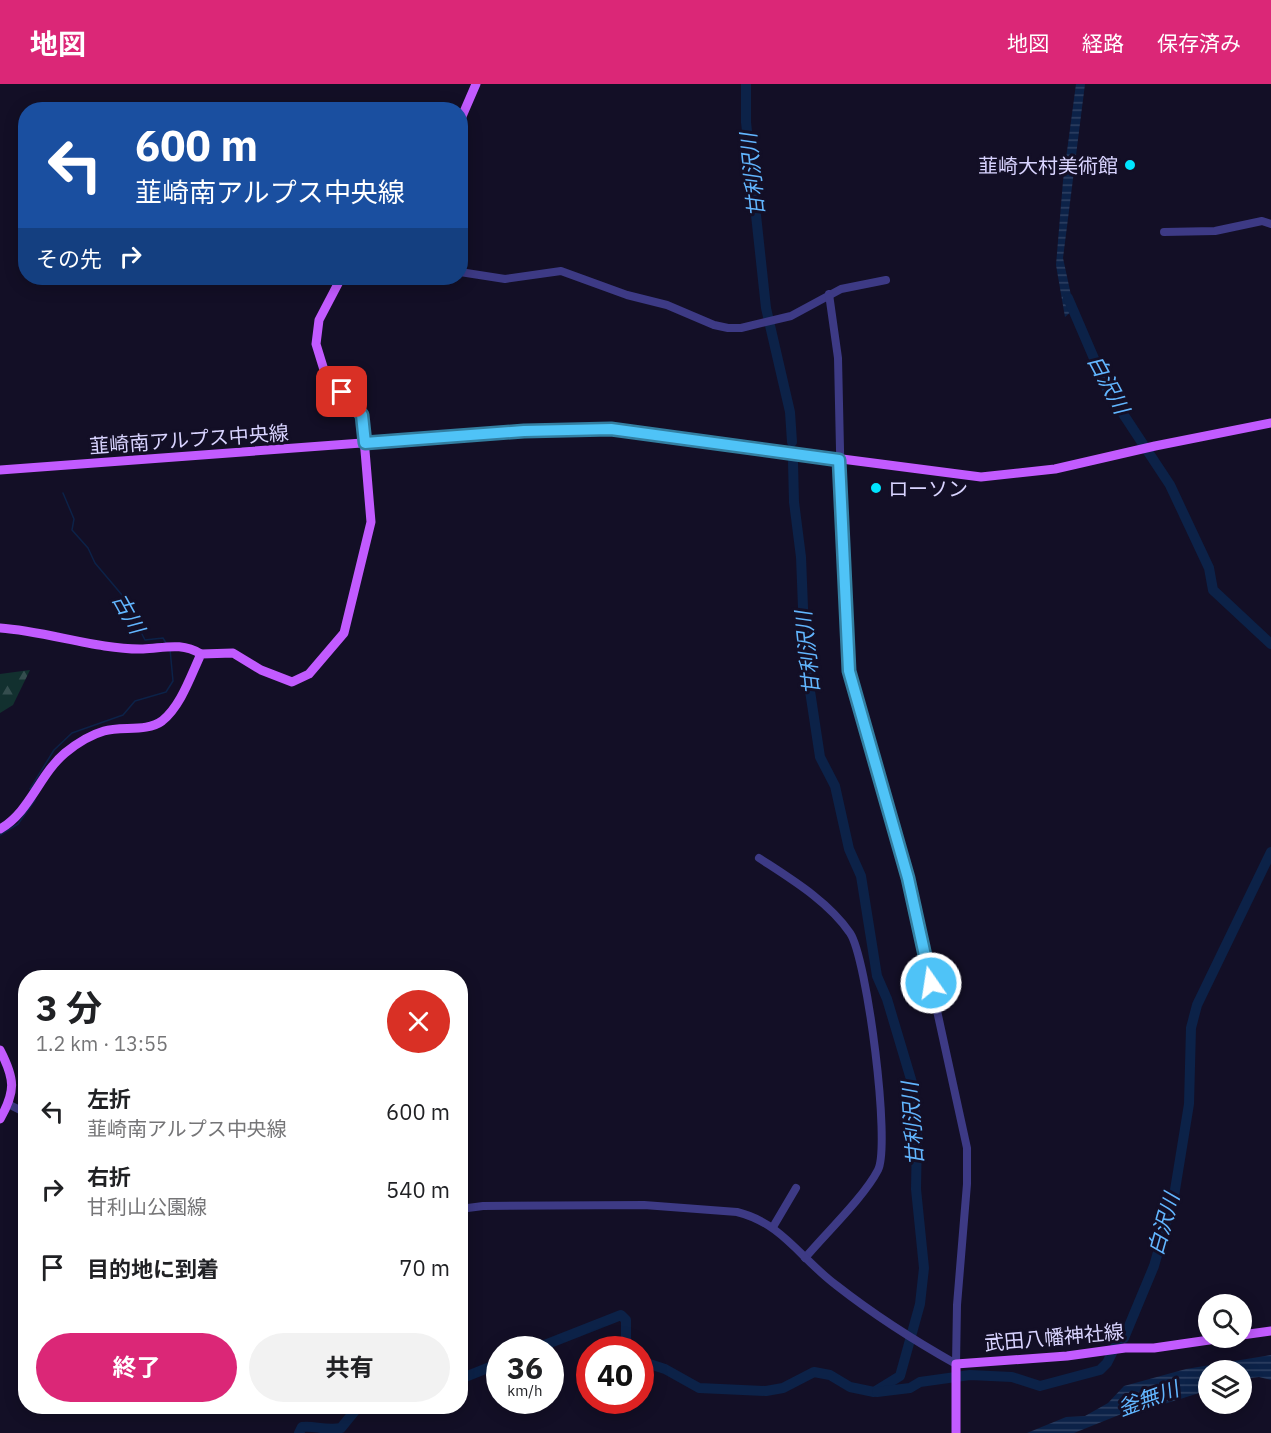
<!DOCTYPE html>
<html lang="ja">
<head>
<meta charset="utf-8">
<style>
	:root { --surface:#fff; --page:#f2f2f2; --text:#202124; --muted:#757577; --accent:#db2777 }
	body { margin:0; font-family:"IBM Plex Sans","Noto Sans JP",sans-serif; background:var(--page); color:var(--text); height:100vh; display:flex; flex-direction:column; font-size:22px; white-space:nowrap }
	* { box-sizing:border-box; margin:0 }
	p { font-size:20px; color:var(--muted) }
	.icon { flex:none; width:33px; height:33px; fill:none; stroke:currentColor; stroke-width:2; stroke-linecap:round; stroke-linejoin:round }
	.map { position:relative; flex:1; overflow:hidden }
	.details { position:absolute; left:18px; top:886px; width:450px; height:444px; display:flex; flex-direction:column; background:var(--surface); border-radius:24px; box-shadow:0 3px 15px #0003 }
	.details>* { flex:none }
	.guide { position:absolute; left:18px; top:18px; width:450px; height:183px; border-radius:24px; box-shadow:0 3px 15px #0003; background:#1a4fa0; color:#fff; overflow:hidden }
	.tools { position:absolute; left:1198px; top:1210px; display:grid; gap:12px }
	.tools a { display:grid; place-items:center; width:54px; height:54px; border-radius:50%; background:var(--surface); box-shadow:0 3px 15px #0003; font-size:30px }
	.speed { position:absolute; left:486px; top:1252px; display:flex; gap:12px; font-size:30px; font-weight:700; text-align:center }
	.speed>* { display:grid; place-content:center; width:78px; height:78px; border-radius:50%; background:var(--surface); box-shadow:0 3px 15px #0003; line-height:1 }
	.speed small { font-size:15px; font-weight:400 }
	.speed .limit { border:9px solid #d22; background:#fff; color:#111 }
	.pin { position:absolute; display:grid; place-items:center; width:51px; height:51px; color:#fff; margin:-26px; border-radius:12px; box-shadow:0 3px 9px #0006 }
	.me { position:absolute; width:66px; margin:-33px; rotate:347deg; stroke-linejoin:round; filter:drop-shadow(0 0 4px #0008) }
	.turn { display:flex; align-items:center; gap:21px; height:126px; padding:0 18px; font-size:27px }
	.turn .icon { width:78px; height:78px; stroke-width:2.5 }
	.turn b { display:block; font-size:42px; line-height:51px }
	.then { display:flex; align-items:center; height:57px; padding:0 18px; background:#0003; gap:12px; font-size:22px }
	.round { display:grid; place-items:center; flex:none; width:63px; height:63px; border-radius:32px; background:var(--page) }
	.overview { display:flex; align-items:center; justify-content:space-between; height:102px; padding:0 18px }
	h1 { font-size:36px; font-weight:700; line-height:45px }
	.button { display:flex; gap:12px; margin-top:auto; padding:12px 18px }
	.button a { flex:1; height:69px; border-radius:36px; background:var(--accent); color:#fff; font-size:24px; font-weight:700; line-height:69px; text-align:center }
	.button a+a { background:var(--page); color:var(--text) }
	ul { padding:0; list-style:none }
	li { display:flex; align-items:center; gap:18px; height:78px; padding:0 18px }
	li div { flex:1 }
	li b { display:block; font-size:22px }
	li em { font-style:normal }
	header { display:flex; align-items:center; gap:36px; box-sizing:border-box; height:84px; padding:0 30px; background:var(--accent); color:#fff }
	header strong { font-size:28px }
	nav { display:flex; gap:33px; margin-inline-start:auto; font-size:21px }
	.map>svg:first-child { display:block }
	.forest { fill:url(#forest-firs) }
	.water { fill:url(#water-rules) }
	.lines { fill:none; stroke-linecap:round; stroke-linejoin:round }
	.stream { stroke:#0c2248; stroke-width:1.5 }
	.river { stroke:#0c2248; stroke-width:10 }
	.minor { stroke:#3d3a85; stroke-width:8 }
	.major { stroke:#c25bff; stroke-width:9 }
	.route-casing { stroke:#337fa1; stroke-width:15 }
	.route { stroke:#4fc3f7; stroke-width:10 }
	.poi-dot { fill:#00e5ff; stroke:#130f26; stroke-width:2 }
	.labels { text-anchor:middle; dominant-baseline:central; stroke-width:6; stroke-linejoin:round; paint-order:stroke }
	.poi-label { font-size:20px; fill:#d9d4ff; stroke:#130f26; text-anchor:end }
	.street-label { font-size:20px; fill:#d9d4ff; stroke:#130f26 }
	.water-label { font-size:21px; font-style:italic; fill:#62b6ff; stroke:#130f26 }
</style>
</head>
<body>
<header>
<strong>地図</strong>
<nav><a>地図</a><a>経路</a><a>保存済み</a></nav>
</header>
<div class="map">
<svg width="1271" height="1349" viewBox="0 0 1271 1349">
	<defs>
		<pattern id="forest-firs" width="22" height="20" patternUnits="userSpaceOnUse" patternTransform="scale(1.5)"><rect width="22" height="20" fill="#12302f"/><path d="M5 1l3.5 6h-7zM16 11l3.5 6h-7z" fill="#344d4e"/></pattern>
		<pattern id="water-rules" width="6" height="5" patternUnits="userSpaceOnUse" patternTransform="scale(1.5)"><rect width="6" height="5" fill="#0c2248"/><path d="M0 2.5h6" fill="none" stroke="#2f4163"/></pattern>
	</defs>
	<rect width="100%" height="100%" fill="#130f26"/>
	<path class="forest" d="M30,586L13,621L0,629V590Z"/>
	<g class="water">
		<path d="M1076,0H1085L1063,174L1074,225L1065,233L1056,181L1063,97Z"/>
		<path d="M1271,1271V1296L1259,1293L1242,1295V1287H1209V1306L1148,1325L1119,1331L1074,1349H1027L1066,1333L1085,1332L1108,1319L1124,1302L1186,1285Z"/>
	</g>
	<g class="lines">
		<g class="stream">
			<path d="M63,409L74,435L72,446L88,464L95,479L122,511L145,556L163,554L166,559"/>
			<path d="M30,705L54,666L72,649L123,631L135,617L166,608L173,597L170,565"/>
			<path d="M0,751L18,740L35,716"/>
		</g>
		<g class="river">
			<path d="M746,0V38L766,224L790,328L792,358"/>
			<path d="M1068,214L1108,307L1170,401L1209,484L1213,506L1271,560"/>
			<path d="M532,1266L621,1231L626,1236V1266"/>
			<path d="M640,1277L665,1285L699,1304L766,1307L783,1304L814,1288L830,1291L850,1303L874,1308L900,1292L920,1220L924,1184L916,1105L917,1050L913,1002L887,915L877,892L861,792L849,765L835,702L820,673L805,574L801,473L794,418L793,378"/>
			<path d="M460,1295L500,1279"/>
			<path d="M877,1308L910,1304L920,1298L970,1291L1012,1293L1040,1302L1100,1286L1107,1279L1119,1255L1124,1254L1154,1182L1174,1112L1189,1020L1191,944L1197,921L1271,768"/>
			<path d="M299,1349L302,1343C313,1341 325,1347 341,1344L358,1323"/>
		</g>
		<g class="minor">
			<path d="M1164,148L1215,147L1262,137L1271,140"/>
			<path d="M460,188L505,195L561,187L627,211L667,221L714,241L728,244H741L791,232L841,205L886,196"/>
			<path d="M759,774C791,795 828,817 850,849C867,874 891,1060 878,1086C864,1113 826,1149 805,1174"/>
			<path d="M8,1020L26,1029"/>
			<path d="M460,1125L483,1122L644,1121L737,1128C782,1139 801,1175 836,1201C873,1230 915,1257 956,1280L957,1221L967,1100V1064L908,794L849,587L843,502L838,274L829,210"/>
			<path d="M773,1143L796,1104"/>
		</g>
		<g class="major">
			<path d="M460,37L476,0"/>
			<path d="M0,386L524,347L611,345L981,393L1055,385L1155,362L1271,339"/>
			<path d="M0,544C46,547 99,566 143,565C165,564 181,558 201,570"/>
			<path d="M0,745C30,728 39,691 65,669C76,660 90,651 104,647C122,642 147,648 162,637C181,622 191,591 201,570L233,569L261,586L292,598L309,590L344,549L371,438L362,331L324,286L316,260L319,236L341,194"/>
			<path d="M0,966C15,995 16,1007 0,1035"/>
			<path d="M1242,1251L1271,1247"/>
			<path d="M956,1349V1280L1067,1272L1125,1264H1154L1223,1254"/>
		</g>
	</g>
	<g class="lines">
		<g class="route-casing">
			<path id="route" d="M342,308L362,331L365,359L524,347L611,345L839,376L849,587L908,794L931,899"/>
		</g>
		<use href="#route" class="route"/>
	</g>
	<g class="poi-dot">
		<circle cx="1130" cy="81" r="6"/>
		<circle cx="876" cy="404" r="6"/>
	</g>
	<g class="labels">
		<g class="poi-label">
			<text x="1118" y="81">韮崎大村美術館</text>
			<text x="888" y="404" text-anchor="start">ローソン</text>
		</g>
		<g class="street-label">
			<text transform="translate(189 355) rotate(-4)">韮崎南アルプス中央線</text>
			<text transform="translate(1054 1253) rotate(-5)">武田八幡神社線</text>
		</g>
		<g class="water-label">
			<text transform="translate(752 91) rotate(-96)">甘利沢川</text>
			<text transform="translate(1109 300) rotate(62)">白沢川</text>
			<text transform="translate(129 529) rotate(61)">古川</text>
			<text transform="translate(807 569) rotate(-96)">甘利沢川</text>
			<text transform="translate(912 1040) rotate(-94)">甘利沢川</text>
			<text transform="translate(1163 1140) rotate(-74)">白沢川</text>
			<text transform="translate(1148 1314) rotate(-20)">釜無川</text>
		</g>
	</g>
</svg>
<div class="tools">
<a><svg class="icon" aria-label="search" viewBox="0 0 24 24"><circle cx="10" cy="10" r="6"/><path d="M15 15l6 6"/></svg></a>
<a><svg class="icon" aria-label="layers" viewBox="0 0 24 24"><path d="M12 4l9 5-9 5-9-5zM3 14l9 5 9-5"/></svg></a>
</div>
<div class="speed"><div>36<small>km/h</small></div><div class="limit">40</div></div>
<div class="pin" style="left:342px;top:308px;background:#d93025"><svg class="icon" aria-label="arrive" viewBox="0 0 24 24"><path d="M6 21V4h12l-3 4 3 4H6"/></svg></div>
<svg class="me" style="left:931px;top:899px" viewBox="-20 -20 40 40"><circle r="17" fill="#4fc3f7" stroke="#fff" stroke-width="3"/><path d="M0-11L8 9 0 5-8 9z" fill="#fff"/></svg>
<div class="guide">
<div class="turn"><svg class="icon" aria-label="left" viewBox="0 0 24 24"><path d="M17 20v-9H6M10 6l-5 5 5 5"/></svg><div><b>600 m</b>韮崎南アルプス中央線</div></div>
<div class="then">その先<svg class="icon" aria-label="right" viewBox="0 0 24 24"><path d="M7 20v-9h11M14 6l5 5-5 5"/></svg></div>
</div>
<section class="details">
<div class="overview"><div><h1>3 分</h1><p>1.2 km · 13:55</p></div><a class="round" style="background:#d93025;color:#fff"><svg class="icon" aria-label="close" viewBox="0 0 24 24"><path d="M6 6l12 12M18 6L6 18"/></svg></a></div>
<ul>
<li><svg class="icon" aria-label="left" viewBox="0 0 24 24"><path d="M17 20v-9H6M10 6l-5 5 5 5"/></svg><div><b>左折</b><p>韮崎南アルプス中央線</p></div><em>600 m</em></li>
<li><svg class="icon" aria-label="right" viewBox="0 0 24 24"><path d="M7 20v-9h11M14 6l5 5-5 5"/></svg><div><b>右折</b><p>甘利山公園線</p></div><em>540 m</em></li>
<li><svg class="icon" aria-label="arrive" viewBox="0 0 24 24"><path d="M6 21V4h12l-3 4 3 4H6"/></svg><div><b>目的地に到着</b></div><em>70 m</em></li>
</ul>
<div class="button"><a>終了</a><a>共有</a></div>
</section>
</div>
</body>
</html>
